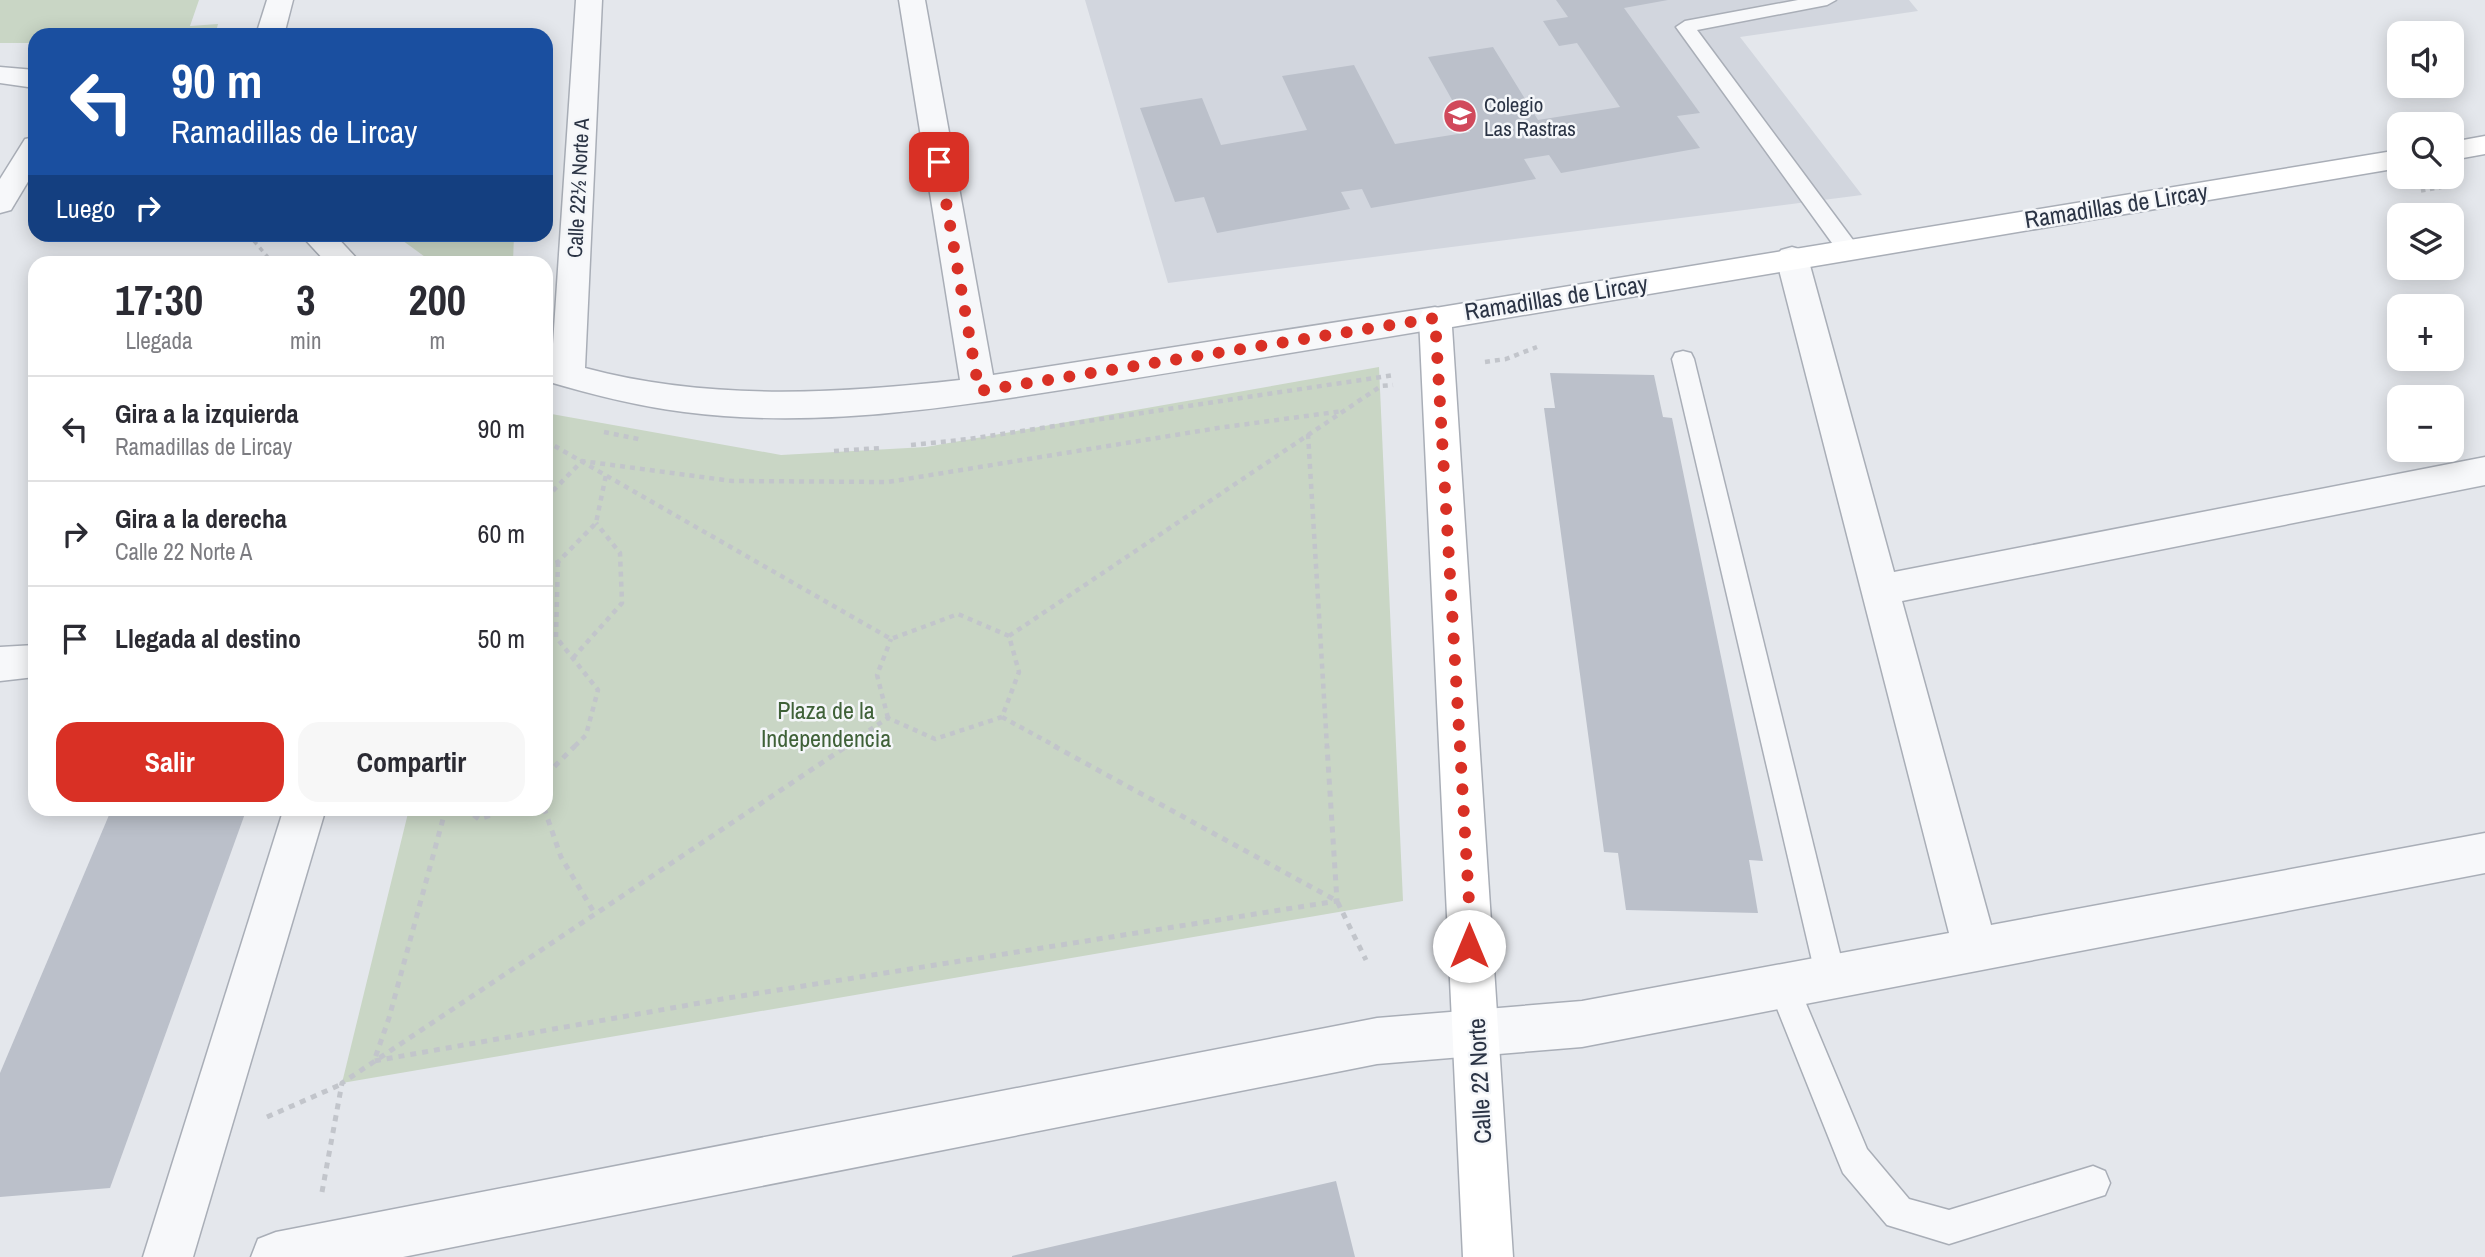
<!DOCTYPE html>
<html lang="es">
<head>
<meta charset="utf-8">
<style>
	:root { --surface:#fff; --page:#f7f7f7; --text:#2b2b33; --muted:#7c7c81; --line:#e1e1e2; --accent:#d93025 }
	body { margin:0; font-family:"Archivo Narrow",sans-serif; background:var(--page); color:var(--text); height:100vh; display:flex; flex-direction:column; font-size:26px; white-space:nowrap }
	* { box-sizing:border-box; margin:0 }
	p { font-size:23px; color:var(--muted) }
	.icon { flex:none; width:38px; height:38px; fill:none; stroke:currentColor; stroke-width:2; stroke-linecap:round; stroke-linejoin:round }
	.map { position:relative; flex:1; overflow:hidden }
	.panel { position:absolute; left:28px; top:256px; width:525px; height:560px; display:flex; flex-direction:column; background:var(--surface); border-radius:21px; box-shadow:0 4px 18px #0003 }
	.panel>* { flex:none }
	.banner { position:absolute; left:28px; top:28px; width:525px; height:214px; border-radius:21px; box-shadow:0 4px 18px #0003; background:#1a4fa0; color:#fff; overflow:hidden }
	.buttons { position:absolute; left:2387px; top:21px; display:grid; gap:14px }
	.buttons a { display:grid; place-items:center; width:77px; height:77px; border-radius:14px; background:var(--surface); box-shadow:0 4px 18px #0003; font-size:35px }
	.pin { position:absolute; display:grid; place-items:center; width:60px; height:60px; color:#fff; margin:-30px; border-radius:14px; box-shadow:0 4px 10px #0006 }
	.me { position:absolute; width:77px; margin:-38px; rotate:0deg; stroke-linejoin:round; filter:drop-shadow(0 0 5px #0008) }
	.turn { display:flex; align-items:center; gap:24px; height:147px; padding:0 28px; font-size:32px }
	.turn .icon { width:91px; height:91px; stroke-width:2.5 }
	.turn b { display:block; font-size:49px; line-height:60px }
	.then { display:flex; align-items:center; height:66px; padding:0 28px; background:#0003; gap:14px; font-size:26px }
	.eta { display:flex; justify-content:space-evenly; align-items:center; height:119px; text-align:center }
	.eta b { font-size:42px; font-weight:800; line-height:49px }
	.action { display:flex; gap:14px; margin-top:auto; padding:14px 28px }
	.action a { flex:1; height:80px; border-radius:21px; background:var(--accent); color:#fff; font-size:28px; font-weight:800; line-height:80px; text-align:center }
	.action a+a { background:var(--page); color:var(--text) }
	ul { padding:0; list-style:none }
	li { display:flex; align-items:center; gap:21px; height:105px; padding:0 28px; border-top:2px solid var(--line) }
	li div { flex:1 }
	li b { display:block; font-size:26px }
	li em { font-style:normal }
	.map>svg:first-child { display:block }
	.built { fill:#d2d6de }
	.green { fill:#c9d6c5 }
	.building { fill:#bbc0ca }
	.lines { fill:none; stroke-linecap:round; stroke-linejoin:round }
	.lane-casing { stroke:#a9aeb7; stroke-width:3 }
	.street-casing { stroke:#a9aeb7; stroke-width:3 }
	.secondary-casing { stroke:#a9aeb7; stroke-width:3 }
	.path-far2 { stroke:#c2c5cb; stroke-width:3.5; stroke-dasharray:4.5 4.5; stroke-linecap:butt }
	.path-far1 { stroke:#c2c5cb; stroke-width:4.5; stroke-dasharray:5 5; stroke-linecap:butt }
	.path { stroke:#c2c5cb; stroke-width:5; stroke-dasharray:6 6; stroke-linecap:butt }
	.lane { fill:#f7f8fa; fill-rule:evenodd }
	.street { fill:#f7f8fa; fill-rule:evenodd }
	.secondary { fill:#fff; fill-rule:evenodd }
	.route { stroke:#d93025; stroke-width:12; stroke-dasharray:0 21.6 }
	.labels { text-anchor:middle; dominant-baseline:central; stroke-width:5; stroke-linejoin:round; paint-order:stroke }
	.far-poi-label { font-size:21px; fill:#2b3445; stroke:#f4f6f9; text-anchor:start }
	.far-street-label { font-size:21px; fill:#2b3445; stroke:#f4f6f9 }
	.street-label { font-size:24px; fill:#2b3445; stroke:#f4f6f9 }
	.park-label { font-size:24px; fill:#3f6138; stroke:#f4f6f9 }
</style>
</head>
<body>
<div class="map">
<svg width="2485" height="1257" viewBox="0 0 2485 1257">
	<rect width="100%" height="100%" fill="#e4e7ec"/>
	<path class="built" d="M1085,0H1909L1918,11L1740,37L1862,195L1168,283Z"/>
	<g class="green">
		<path d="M0,0H199L190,26L218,24L215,35H35V43H0Z"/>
		<path d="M395,235H514L513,262H432Z"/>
		<path d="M1379,367L1403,901L342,1083L409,809L546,808V413L781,455L926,447Z"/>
	</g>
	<g class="building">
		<path d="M1556,0H1668L1624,8L1700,113L1677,116L1700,148L1561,173L1549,155L1524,159L1536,179L1371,208L1362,189L1341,192L1350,209L1217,233L1204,197L1175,202L1140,108L1202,98L1221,145L1307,130L1282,76L1354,65L1395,144L1470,132L1428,57L1493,47L1538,120L1620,107L1577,43L1559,46L1543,21L1568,17Z"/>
		<path d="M1550,373L1654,375L1663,417L1672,418L1763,861L1749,860L1758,913L1626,910L1618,853L1604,852L1544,408H1555Z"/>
		<path d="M112,808H247L110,1188L0,1197V1073Z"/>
		<path d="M1336,1181L1355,1257H1012V1256Z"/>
	</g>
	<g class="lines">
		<g class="lane-casing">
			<g id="lane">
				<path d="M1798,0H1836L1827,5L1697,30L1856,244L1859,249L1856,254L1848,256L1840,254L1676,27L1685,21Z"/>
				<path d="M1683,351L1691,353L1694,359L1846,978L1842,989L1831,993L1820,989L1816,978L1672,359L1675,353Z"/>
				<path d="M1783,971L1794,975L1867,1149L1909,1199L1949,1210L2093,1166L2105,1171L2110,1183L2105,1195L1949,1244L1887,1225L1843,1173L1838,1161L1768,986L1772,975Z"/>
			</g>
		</g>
		<g class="street-casing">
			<g id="street">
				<path d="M267,0H293L284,35H256Z"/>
				<path d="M576,0H602L585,368C708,401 835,394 960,380L899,0H925L993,375L1435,307L1447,310L1451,318L1447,326L1435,329C1315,349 1194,369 1074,388C947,408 814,429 684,412C637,406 590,394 546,381V357L552,359Z"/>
				<path d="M0,67L35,70V88L0,83Z"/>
				<path d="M35,137V170L11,210L0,213V179L25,139Z"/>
				<path d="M300,234H334L360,262H326Z"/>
				<path d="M1792,247L1803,250L1808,258L1894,572L2485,457V485L1902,601L1991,925L2485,833V873L1582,1047L1377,1064L403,1257H251L258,1239L276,1232L1377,1018L1582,1001L1949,933L1776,258L1781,250Z"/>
				<path d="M35,645V677L0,681V647Z"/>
				<path d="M284,808H326L193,1257H143Z"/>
			</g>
		</g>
		<g class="secondary-casing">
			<g id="secondary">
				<path d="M2485,136V154L2452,160V142Z"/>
				<path d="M2399,150V168L1452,327L1513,1257H1463L1419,318L1423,310Z"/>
			</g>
		</g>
		<g class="path-far2">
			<path d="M2421,191L2444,187"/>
			<path d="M248,234L272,262"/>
		</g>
		<g class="path-far1">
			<path d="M1485,362L1506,359L1537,347"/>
			<path d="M604,432L643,440"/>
			<path d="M1308,434L1327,747"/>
			<path d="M546,441L891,639L958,614L1009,636L1019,672L1002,717L935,739L888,718L844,747"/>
			<path d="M911,445L969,439L1394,375"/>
			<path d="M834,451L881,448"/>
			<path d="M546,498L582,461L732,481L888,482L1218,428L1343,411"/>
			<path d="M558,562L556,637L598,690L586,735L574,747"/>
			<path d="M546,566L558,562L596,523L606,475"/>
			<path d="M1009,636L1381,386L1393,385"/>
			<path d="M573,658L622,603L620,553L596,523"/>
			<path d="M1002,717L1057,747"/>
			<path d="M888,718L877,675L891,639"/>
		</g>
		<g class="path">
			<path d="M1054,746L1337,901L1366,960"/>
			<path d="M546,775L575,746"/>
			<path d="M446,808L389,1018L374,1061L728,998L1337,901L1327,746"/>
			<path d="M464,808L479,819L512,808"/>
			<path d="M544,808L561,857L595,914"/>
			<path d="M267,1117L342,1084"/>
			<path d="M322,1192L342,1083L847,746"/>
		</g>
		<use href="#lane" class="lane"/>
		<use href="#street" class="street"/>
		<use href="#secondary" class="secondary"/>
	</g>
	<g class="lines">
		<path class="route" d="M939,162L979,391L1435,318L1469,902V946"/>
	</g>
	<defs>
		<g id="school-disc" transform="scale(1.75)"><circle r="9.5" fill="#d1495b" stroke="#f4f6f9"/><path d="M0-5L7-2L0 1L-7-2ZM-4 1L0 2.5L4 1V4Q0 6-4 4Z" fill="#fff"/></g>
	</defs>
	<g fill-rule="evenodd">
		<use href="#school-disc" x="1460" y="116"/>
	</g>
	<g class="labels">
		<g class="far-poi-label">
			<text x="1484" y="104">Colegio<tspan x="1484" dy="24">Las Rastras</tspan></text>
		</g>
		<g class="far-street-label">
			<text transform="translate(578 188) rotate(-87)">Calle 22½ Norte A</text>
		</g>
		<g class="street-label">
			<text transform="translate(2116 205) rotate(-9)">Ramadillas de Lircay</text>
			<text transform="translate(1556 297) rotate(-9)">Ramadillas de Lircay</text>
			<text transform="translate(1479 1081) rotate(-93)">Calle 22 Norte</text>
		</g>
		<g class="park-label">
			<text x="826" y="710">Plaza de la<tspan x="826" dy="28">Independencia</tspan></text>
		</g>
	</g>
</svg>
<div class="buttons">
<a><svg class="icon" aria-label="sound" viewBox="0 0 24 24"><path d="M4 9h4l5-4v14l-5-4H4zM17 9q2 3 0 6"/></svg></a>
<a><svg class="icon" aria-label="search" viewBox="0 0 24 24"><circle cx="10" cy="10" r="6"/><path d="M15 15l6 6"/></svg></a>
<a><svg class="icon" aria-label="layers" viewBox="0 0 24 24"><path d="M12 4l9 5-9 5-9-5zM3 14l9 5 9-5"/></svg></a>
<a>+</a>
<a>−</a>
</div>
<div class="pin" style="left:939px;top:162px;background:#d93025"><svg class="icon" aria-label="arrive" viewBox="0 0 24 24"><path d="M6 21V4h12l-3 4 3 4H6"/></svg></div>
<svg class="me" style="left:1469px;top:946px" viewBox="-20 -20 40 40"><circle r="19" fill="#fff"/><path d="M0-13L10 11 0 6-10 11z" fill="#d93025"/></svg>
<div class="banner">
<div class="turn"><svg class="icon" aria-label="left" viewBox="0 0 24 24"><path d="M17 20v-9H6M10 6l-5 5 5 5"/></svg><div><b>90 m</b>Ramadillas de Lircay</div></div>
<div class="then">Luego<svg class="icon" aria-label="right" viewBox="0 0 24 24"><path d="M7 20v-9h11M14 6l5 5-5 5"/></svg></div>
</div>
<section class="panel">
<div class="eta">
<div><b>17:30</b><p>Llegada</p></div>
<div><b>3</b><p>min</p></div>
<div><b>200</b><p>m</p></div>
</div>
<ul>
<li><svg class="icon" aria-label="left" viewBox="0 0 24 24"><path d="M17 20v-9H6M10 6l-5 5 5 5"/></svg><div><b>Gira a la izquierda</b><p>Ramadillas de Lircay</p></div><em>90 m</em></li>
<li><svg class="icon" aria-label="right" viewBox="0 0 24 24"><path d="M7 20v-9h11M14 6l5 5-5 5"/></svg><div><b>Gira a la derecha</b><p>Calle 22 Norte A</p></div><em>60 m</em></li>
<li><svg class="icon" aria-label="arrive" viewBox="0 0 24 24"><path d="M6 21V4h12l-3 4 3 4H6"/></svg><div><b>Llegada al destino</b></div><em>50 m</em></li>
</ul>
<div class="action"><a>Salir</a><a>Compartir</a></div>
</section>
</div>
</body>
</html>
